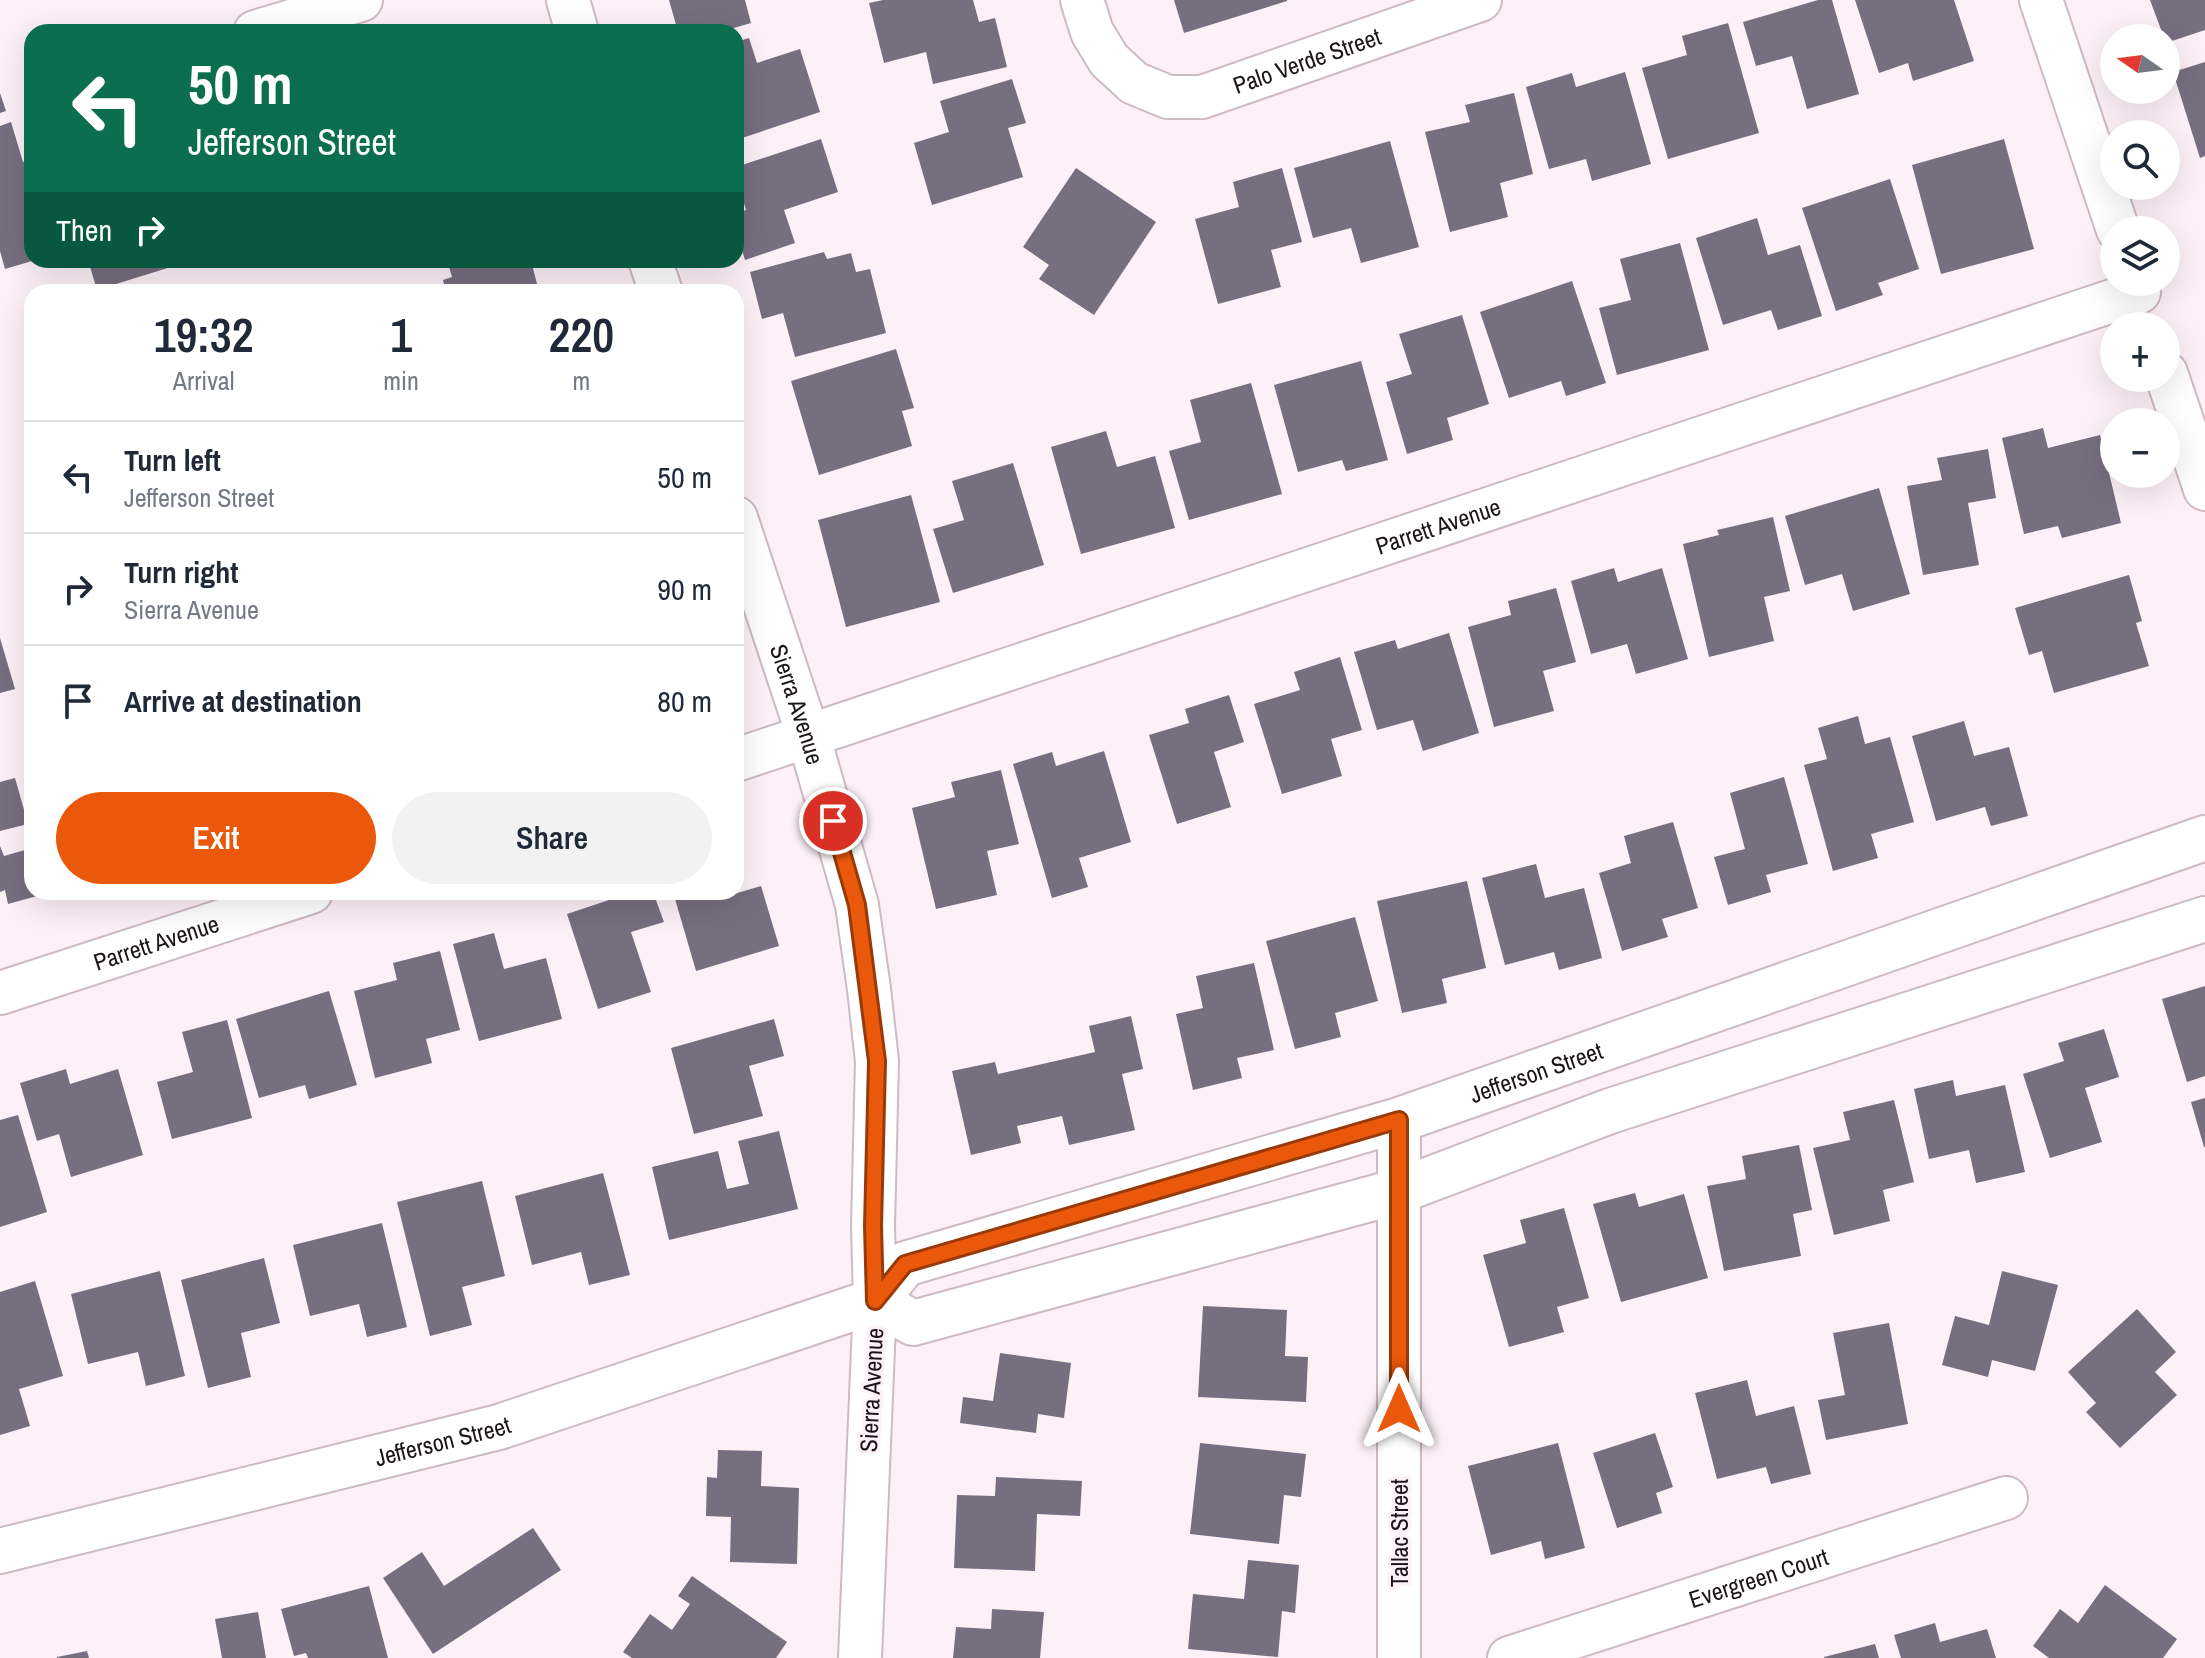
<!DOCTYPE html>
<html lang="en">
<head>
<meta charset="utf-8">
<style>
	:root { --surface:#fff; --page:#f2f2f3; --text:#1f2937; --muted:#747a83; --line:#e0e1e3; --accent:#ea580c }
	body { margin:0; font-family:"Archivo Narrow",sans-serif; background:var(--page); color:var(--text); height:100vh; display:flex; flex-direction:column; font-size:30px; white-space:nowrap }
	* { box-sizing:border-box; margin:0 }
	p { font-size:26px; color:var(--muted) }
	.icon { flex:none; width:44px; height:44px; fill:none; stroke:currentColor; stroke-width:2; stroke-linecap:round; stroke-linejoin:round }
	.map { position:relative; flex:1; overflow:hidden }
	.details { position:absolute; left:24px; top:284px; width:720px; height:616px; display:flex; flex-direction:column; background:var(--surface); border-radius:24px; box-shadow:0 8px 32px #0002 }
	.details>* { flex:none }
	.guide { position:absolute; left:24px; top:24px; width:720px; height:244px; border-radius:24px; box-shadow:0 8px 32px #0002; background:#0b6e4f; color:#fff; overflow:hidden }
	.needle { width:52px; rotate:284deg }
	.fabs { position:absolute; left:2100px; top:24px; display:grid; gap:16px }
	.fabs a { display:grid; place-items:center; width:80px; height:80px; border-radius:50%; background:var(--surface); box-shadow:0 8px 32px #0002; font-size:40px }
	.pin { position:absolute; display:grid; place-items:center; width:68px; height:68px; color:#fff; margin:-34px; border:4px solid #fff; border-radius:50%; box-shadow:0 2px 8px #0007 }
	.me { position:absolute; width:88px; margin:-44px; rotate:0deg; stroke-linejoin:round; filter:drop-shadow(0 0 6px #0008) }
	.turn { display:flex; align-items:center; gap:28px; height:168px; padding:0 32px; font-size:36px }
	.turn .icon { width:104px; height:104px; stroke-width:2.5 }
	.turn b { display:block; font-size:56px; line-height:68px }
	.then { display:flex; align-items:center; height:76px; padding:0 32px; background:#0003; gap:16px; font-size:30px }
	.eta { display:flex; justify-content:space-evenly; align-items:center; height:136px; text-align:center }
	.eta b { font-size:48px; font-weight:600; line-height:56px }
	.primary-button { display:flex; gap:16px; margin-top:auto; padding:16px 32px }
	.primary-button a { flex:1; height:92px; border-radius:48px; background:var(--accent); color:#fff; font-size:32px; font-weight:600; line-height:92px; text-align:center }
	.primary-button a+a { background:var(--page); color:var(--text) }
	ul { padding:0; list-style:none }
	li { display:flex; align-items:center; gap:24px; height:112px; padding:0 32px; border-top:2px solid var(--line) }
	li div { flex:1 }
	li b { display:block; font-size:30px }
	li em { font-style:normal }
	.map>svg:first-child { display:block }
	.building { fill:#776f80 }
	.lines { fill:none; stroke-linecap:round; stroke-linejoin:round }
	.minor-casing { stroke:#cebac5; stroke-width:46 }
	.major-casing { stroke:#cebac5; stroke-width:48 }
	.minor { stroke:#fff; stroke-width:42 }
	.major { stroke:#fff; stroke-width:44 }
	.route-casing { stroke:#983908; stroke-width:20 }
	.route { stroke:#ea580c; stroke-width:14 }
	.labels { text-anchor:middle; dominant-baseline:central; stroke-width:7; stroke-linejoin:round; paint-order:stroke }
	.street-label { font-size:24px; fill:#1b1418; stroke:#fdf0f7 }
</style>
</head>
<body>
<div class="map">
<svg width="2205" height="1658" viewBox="0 0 2205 1658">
	<rect width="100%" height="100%" fill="#fdf0f7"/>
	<g class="building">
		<path d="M669,0H745L751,23L720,32H678Z"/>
		<path d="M883,0H973L979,22L995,18L1007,67L933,84L926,52L884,63L869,3Z"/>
		<path d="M1174,0H1287V1L1184,33Z"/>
		<path d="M1818,0H1832L1859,94L1807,109L1792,56L1756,66L1743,22Z"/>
		<path d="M1855,0H1954L1974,61L1913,81L1908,63L1879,73Z"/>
		<path d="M2150,0H2205V30L2166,43Z"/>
		<path d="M1728,23L1759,133L1668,159L1642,68L1687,55L1682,36Z"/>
		<path d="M749,38L757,63L800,49L820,112L736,140V42Z"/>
		<path d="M2205,62V156L2200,158L2173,72Z"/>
		<path d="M1625,72L1651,164L1592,181L1586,159L1549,169L1526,87L1572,73L1576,87Z"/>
		<path d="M1012,79L1026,123L1008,128L1023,177L932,205L914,143L949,132L940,101Z"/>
		<path d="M0,93L6,111L0,113Z"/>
		<path d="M1514,93L1533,174L1500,183L1508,217L1450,232L1425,132L1470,122L1465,105Z"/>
		<path d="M11,122L23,162L32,159V261L5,269L0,251V126Z"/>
		<path d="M821,139L838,192L784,210L795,243L745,260L736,231V213L746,210L736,178V167Z"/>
		<path d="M2004,139L2034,249L1941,274L1912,165Z"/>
		<path d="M1390,141L1419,247L1361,263L1351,228L1313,238L1294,168Z"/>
		<path d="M1076,168L1156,222L1094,315L1039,279L1049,265L1023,247Z"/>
		<path d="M1282,168L1302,242L1271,250L1281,287L1218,304L1195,219L1239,207L1233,182Z"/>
		<path d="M1890,179L1919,269L1878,283L1883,295L1836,311L1802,208Z"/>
		<path d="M1757,218L1768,255L1800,245L1822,316L1778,330L1771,310L1723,325L1696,238Z"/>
		<path d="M1680,243L1709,350L1617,375L1599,308L1631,300L1620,259Z"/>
		<path d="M824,252L827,259L851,253L856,272L870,269L886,333L795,357L783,313L762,319L750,272Z"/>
		<path d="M88,260H190V261L97,290Z"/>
		<path d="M447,260H531L539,292H446L443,280L452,277Z"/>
		<path d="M1572,281L1606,383L1566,396L1561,381L1509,398L1480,312Z"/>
		<path d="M1462,315L1489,404L1447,418L1453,440L1407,454L1386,382L1412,374L1399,334Z"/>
		<path d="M896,349L914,408L902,411L912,446L819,475L791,381Z"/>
		<path d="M1361,361L1388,460L1346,471L1342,460L1298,472L1274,385Z"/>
		<path d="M1251,383L1282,494L1189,520L1169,451L1201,442L1190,400Z"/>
		<path d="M2043,428L2048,448L2100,435L2121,523L2062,538L2058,526L2024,534L2002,438Z"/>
		<path d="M1106,431L1117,467L1155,456L1175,528L1081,554L1051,447Z"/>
		<path d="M1988,449L1996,498L1968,503L1979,565L1923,575L1907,486L1942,480L1937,458Z"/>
		<path d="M1013,463L1044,565L953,593L933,529L964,520L952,481Z"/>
		<path d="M1879,488L1910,594L1853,611L1842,574L1805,585L1785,516Z"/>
		<path d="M911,495L940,602L846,627L818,520Z"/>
		<path d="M1773,517L1790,591L1764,597L1774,641L1709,657L1683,544L1719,535L1717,530Z"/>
		<path d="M1614,568L1618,582L1662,568L1688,659L1636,674L1627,644L1591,654L1571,581Z"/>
		<path d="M2129,575L2142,621L2136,623L2149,666L2054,693L2042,651L2029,655L2015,608Z"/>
		<path d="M1556,588L1576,662L1543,671L1554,711L1494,727L1468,627L1511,615L1508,601Z"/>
		<path d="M1449,633L1479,733L1423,751L1413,720L1377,730L1354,652L1395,640L1398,649Z"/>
		<path d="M0,638L15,689L0,693Z"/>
		<path d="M1340,657L1362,730L1331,739L1342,776L1282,794L1254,704L1300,690L1294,672Z"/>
		<path d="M1229,695L1244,742L1214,752L1231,807L1177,824L1149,735L1189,723L1185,709Z"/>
		<path d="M1858,716L1865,744L1890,737L1914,822L1871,834L1878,858L1833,871L1804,765L1827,759L1818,728Z"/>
		<path d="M1964,721L1974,756L2009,747L2028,816L1991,826L1985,807L1936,821L1912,736Z"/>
		<path d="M1104,751L1131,842L1079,858L1088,887L1052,898L1013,764L1052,752L1056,766Z"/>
		<path d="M1001,770L1019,844L987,851L997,895L936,909L912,808L955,797L951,782Z"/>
		<path d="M1784,777L1808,864L1766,875L1771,892L1728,905L1714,857L1745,849L1730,793Z"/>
		<path d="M15,778L28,824L0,831V782Z"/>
		<path d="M1673,822L1698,908L1662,919L1668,937L1622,951L1599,873L1631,863L1624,836Z"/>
		<path d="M0,846L4,856L32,848V892L48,893L8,904L5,890L0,892Z"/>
		<path d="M1536,864L1545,898L1584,888L1602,958L1559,970L1554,952L1505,965L1482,878Z"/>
		<path d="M1467,881L1486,968L1442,979L1447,1003L1402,1013L1377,901Z"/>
		<path d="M761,886L779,946L696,971L673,892H715L717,899Z"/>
		<path d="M633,892H653L664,922L631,932L651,992L598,1009L567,914Z"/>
		<path d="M1355,917L1378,1001L1335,1013L1341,1037L1295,1049L1266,941Z"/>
		<path d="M494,933L504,969L546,958L562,1019L479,1041L453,944Z"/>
		<path d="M440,951L460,1030L426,1039L432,1063L375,1078L354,991L397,980L393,963Z"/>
		<path d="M1254,963L1274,1050L1237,1058L1242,1078L1193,1090L1176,1014L1203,1008L1196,976Z"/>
		<path d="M2205,986V1076L2187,1082L2162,999Z"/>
		<path d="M329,991L357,1085L309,1099L305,1085L259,1098L236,1019Z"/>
		<path d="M1131,1016L1143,1069L1122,1074L1135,1130L1069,1145L1062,1116L1017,1126L1021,1143L971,1155L952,1071L995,1062L998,1074L1095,1052L1089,1026Z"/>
		<path d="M774,1019L784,1056L749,1066L763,1116L694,1134L671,1048Z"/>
		<path d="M227,1020L252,1118L172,1139L157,1082L193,1072L182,1032Z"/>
		<path d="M2104,1029L2119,1077L2085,1088L2102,1142L2050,1158L2023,1074L2064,1061L2058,1043Z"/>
		<path d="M66,1069L70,1084L118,1069L143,1155L71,1177L59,1134L37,1141L20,1083Z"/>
		<path d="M1953,1080L1956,1096L2005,1085L2025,1172L1976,1183L1969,1150L1929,1159L1914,1089Z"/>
		<path d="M2205,1098V1147H2204L2191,1102Z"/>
		<path d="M1894,1100L1914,1182L1883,1190L1890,1221L1834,1235L1813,1148L1850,1140L1843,1112Z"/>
		<path d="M18,1115L47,1212L0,1227V1120Z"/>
		<path d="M779,1131L798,1209L669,1240L652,1167L718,1151L727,1189L749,1184L738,1141Z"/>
		<path d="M1799,1145L1812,1210L1793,1214L1801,1256L1724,1271L1707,1186L1746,1179L1742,1156Z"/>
		<path d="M603,1173L630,1275L589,1285L581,1252L532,1265L515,1196Z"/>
		<path d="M482,1181L505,1276L462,1287L472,1325L430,1336L397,1202Z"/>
		<path d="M1635,1193L1639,1207L1684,1194L1708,1278L1621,1302L1593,1204Z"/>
		<path d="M1564,1208L1589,1298L1557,1307L1564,1332L1509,1347L1483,1255L1526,1243L1520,1220Z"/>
		<path d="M382,1223L407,1327L367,1337L359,1304L310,1316L293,1245Z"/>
		<path d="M264,1258L280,1323L241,1333L251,1377L208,1388L181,1280Z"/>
		<path d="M160,1271L185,1376L146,1386L138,1352L88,1364L71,1294Z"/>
		<path d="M2002,1271L2058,1285L2035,1371L1992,1360L1988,1377L1942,1365L1955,1316L1989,1325Z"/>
		<path d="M35,1281L63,1376L19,1389L30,1426L0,1435V1292Z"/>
		<path d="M1203,1306L1287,1310L1285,1356L1308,1357L1306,1402L1198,1397Z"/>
		<path d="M2137,1309L2176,1352L2155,1372L2177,1395L2120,1448L2086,1412L2096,1403L2068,1372Z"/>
		<path d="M1889,1323L1908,1424L1826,1440L1818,1400L1845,1395L1833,1333Z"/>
		<path d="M1000,1353L1071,1363L1064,1418L1038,1414L1036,1433L960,1423L963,1397L993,1401Z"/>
		<path d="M1747,1380L1756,1416L1794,1406L1811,1474L1771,1484L1766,1467L1717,1479L1695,1393Z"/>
		<path d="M1655,1433L1673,1487L1656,1493L1662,1513L1617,1528L1593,1453Z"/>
		<path d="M1200,1443L1306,1454L1301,1497L1284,1495L1279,1544L1190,1534Z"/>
		<path d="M1558,1443L1585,1548L1545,1559L1541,1541L1491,1555L1468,1466Z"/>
		<path d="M718,1450L762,1451L761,1486L799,1488L797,1564L730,1562L731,1517L706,1516L707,1477L717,1478Z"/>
		<path d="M996,1477L1082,1481L1080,1516L1037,1514L1035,1571L954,1568L957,1495L995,1496Z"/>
		<path d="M533,1528L561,1570L433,1654L383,1578L422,1552L444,1586Z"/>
		<path d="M1248,1560L1299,1565L1295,1613L1282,1611L1278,1657L1188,1649L1193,1594L1244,1599Z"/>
		<path d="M692,1576L787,1642L776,1658H632L623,1652L650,1614L672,1630L690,1604L678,1596Z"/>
		<path d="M2105,1585L2177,1639L2163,1658H2049L2033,1646L2060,1609L2078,1623Z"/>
		<path d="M369,1586L388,1658H308L306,1653L294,1656L281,1609Z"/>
		<path d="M992,1609L1044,1612L1040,1658H953L956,1627L991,1629Z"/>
		<path d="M258,1612L266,1658H222L215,1619Z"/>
		<path d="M1935,1623L1940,1642L1987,1629L1996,1658H1901L1894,1635Z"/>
		<path d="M1875,1644L1879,1658H1824V1657Z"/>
		<path d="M87,1651L89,1658H57V1657Z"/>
	</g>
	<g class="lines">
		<g class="minor-casing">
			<g id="minor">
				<path d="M568,0L577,32"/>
				<path id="s1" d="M1082,0L1092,32L1109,60L1134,83L1168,97H1202L1480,0"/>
				<path d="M2041,0L2118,230"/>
				<path d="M255,32L361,0"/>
				<path d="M650,260L661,292"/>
				<path d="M2166,373L2205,489"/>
				<path id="s2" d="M736,518L809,738L857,905L869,989L877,1061L873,1226L875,1301L860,1658"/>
				<path id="s3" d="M736,760L2139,292"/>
				<path id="s4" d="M0,993L311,892"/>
				<path d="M1399,1120V1658"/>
				<path id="s5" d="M1509,1658L2006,1498"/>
			</g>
		</g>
		<g class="major-casing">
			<g id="major">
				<path d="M875,1301L913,1323L1399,1191L1610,1111L2205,919"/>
				<path id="s6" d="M0,1551L499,1427L875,1301L905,1264L1399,1120L2205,838"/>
			</g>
		</g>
		<use href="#minor" class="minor"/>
		<use href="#major" class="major"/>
	</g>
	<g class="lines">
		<g class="route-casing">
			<path id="route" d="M833,821L857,905L877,1061L873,1226L875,1301L905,1264L1399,1120V1409"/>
		</g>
		<use href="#route" class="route"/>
	</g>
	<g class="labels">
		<g class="street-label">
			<text stroke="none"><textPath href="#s1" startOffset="282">Palo Verde Street</textPath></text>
			<text stroke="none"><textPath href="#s3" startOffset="740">Parrett Avenue</textPath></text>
			<text stroke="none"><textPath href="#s2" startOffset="196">Sierra Avenue</textPath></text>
			<text stroke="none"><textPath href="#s4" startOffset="164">Parrett Avenue</textPath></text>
			<text stroke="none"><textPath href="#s6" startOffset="1618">Jefferson Street</textPath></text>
			<text transform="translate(871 1390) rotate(-87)">Sierra Avenue</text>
			<text stroke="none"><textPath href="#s6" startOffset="456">Jefferson Street</textPath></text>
			<text transform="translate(1399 1533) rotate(-90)">Tallac Street</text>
			<text stroke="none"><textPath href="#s5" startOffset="262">Evergreen Court</textPath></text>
		</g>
	</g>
</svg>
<div class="fabs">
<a><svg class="needle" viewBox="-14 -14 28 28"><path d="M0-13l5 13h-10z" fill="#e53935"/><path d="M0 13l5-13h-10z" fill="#747a83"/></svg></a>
<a><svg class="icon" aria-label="search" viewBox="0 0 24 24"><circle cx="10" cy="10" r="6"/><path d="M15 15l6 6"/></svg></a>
<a><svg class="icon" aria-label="layers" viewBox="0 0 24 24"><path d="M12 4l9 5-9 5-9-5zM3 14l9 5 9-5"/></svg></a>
<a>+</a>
<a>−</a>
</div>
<div class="pin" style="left:833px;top:821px;background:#d93025"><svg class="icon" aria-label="arrive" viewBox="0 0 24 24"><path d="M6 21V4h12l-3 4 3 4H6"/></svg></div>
<svg class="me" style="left:1399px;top:1409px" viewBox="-20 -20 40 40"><path d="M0-17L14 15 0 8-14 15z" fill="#ea580c" stroke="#fff" stroke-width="4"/></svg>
<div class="guide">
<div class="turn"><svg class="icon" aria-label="left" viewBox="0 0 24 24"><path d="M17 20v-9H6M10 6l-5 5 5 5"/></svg><div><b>50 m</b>Jefferson Street</div></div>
<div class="then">Then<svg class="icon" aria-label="right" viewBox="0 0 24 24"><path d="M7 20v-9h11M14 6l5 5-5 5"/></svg></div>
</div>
<section class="details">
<div class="eta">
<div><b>19:32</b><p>Arrival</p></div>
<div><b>1</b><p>min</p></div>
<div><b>220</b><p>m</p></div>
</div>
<ul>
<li><svg class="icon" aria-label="left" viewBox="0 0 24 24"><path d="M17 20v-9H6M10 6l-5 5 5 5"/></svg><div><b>Turn left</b><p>Jefferson Street</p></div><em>50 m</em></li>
<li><svg class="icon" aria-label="right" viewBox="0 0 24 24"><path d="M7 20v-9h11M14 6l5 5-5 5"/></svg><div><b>Turn right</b><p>Sierra Avenue</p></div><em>90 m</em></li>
<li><svg class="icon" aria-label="arrive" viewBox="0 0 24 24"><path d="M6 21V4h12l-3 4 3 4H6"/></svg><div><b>Arrive at destination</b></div><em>80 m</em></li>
</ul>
<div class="primary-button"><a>Exit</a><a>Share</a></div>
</section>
</div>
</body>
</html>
